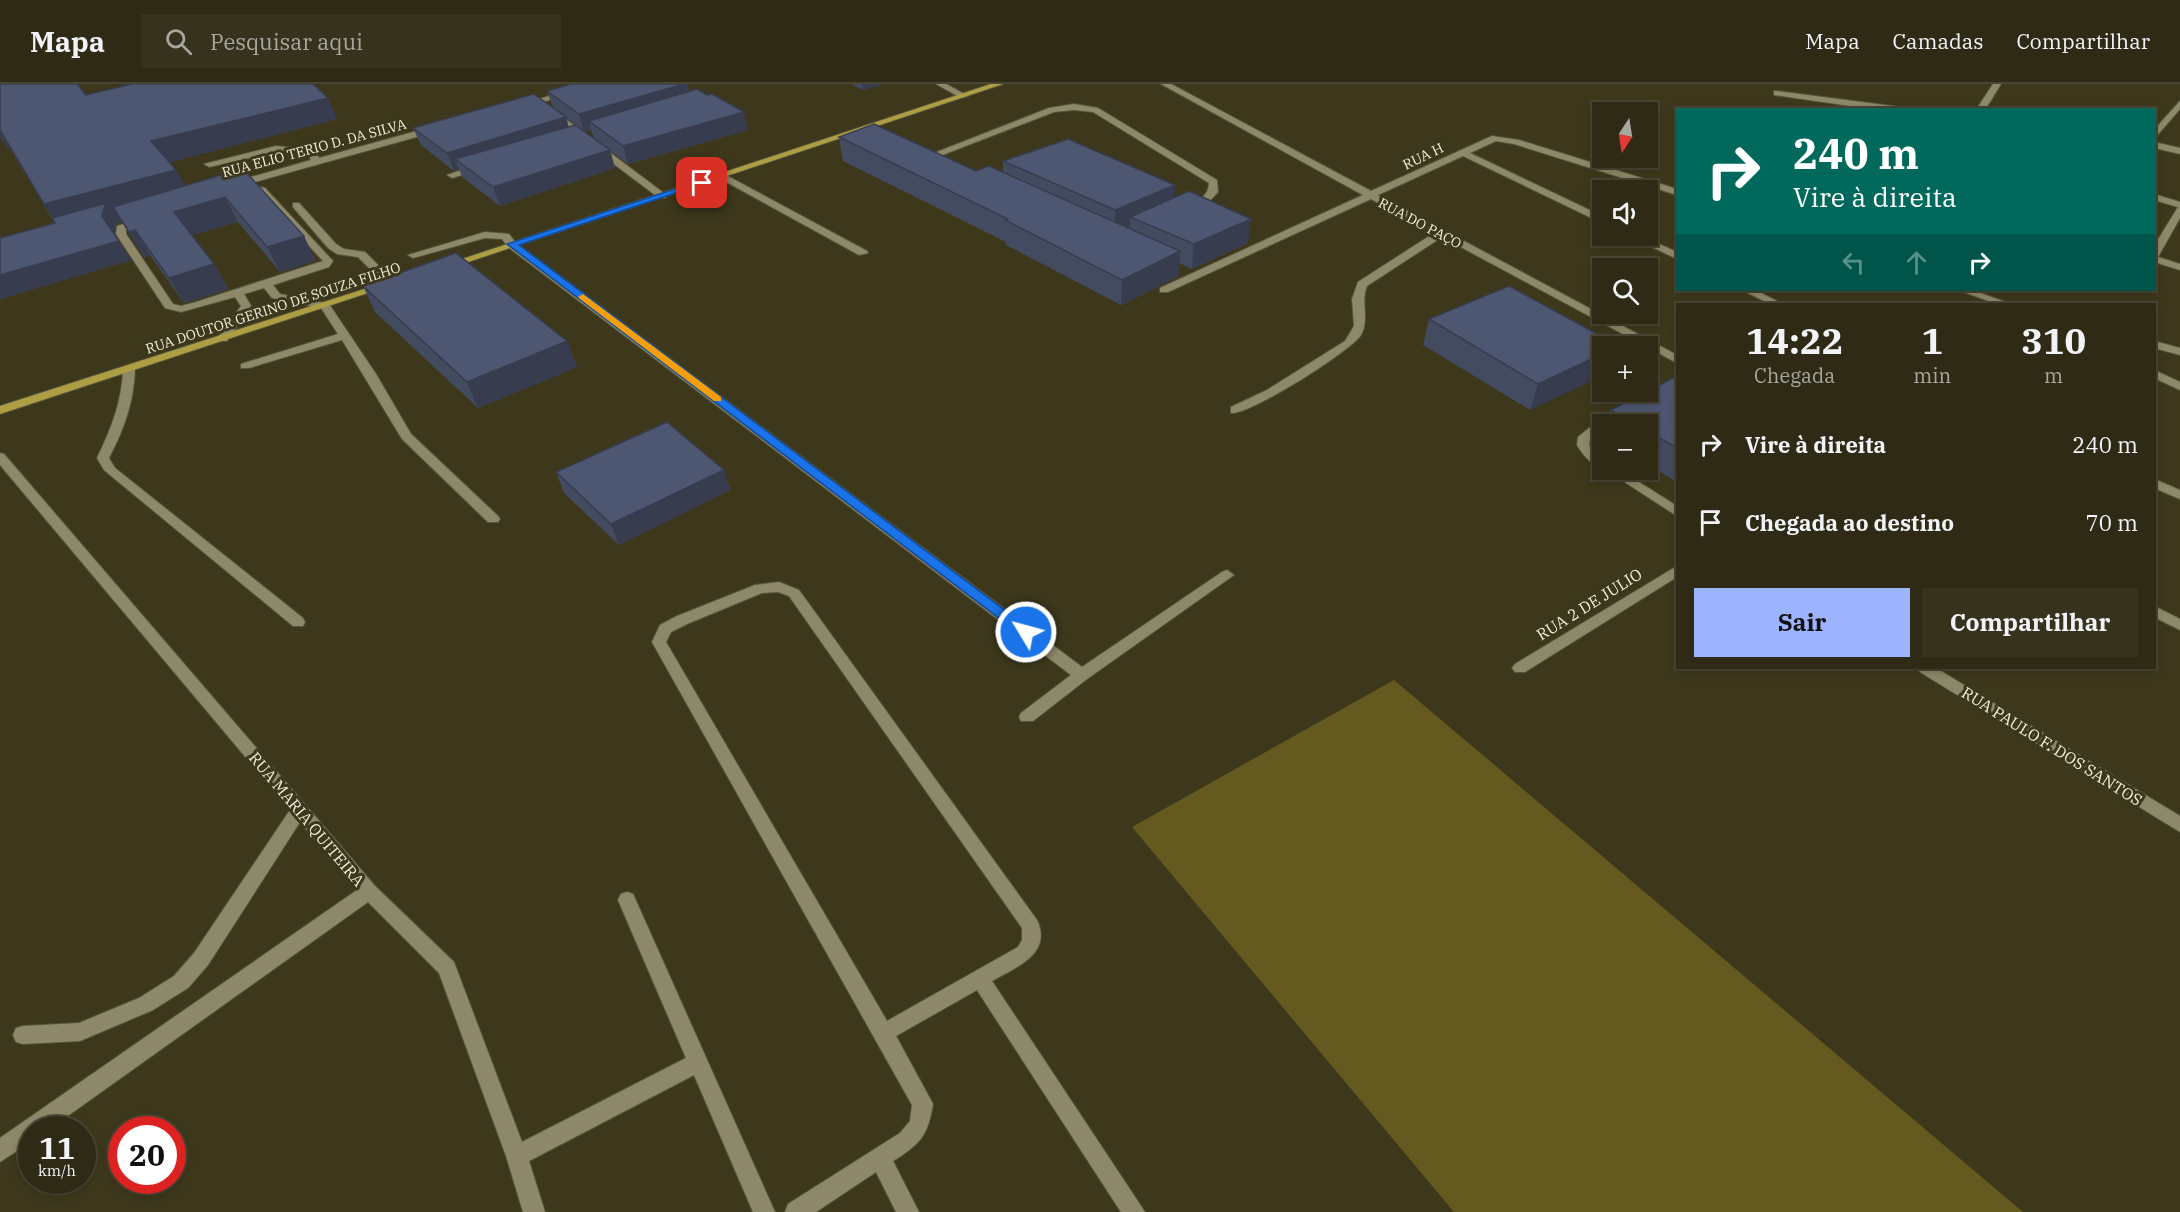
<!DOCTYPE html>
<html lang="pt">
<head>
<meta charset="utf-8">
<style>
	:root { --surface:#2e2a15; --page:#36321e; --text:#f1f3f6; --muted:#a7a7a0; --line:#494634; --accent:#9cb4fd }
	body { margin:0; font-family:"IBM Plex Serif",serif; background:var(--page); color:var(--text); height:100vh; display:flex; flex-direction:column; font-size:22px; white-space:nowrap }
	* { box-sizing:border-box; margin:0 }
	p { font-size:20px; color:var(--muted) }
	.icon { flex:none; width:33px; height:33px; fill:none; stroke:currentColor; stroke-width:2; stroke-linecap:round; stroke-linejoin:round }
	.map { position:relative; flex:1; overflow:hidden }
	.details { position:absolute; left:1676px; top:219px; width:480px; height:366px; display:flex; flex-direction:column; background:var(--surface); border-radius:0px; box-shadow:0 3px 9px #0003,0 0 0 2px var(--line) }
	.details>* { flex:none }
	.banner { position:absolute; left:1676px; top:24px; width:480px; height:183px; border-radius:0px; box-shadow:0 3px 9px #0003,0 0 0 2px var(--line); background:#00695c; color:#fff; overflow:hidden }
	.needle { width:39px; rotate:192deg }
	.buttons { position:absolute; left:1592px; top:18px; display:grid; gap:12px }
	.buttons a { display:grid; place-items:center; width:66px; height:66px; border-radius:0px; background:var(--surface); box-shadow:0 3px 9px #0003,0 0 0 2px var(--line); font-size:30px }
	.speed { position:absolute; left:18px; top:1032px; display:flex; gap:12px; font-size:30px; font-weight:700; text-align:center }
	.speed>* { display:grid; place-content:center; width:78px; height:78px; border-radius:50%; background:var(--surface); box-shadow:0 3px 9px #0003,0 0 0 2px var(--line); line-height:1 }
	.speed small { font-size:15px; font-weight:400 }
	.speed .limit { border:9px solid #d22; background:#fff; color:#111 }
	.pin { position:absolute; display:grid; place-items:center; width:51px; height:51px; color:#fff; margin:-26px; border-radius:12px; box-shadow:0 3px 9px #0006 }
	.me { position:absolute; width:66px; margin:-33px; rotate:307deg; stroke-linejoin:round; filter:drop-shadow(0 0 4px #0008) }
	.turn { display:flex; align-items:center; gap:21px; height:126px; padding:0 18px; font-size:27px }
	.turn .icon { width:78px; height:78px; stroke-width:2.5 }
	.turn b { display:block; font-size:42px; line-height:51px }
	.lanes { display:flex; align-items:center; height:57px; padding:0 18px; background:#0003; justify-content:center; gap:30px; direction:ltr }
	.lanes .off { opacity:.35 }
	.eta { display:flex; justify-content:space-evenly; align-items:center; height:102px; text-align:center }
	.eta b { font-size:36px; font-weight:700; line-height:42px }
	.primary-button { display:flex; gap:12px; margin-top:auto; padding:12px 18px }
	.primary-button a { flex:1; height:69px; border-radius:0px; background:var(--accent); color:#111; font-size:24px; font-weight:700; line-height:69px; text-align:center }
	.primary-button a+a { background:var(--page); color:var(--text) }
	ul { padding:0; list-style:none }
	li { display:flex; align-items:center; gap:18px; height:78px; padding:0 18px }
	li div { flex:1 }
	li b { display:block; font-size:22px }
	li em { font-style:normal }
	header { display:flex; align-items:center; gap:36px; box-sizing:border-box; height:84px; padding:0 30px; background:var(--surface); border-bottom:2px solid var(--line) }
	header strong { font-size:28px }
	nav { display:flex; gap:33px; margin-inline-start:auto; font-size:21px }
	.search { width:420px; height:54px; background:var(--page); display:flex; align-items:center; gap:15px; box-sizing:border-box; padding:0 21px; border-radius:0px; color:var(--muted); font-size:22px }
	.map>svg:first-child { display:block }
	.water { fill:#645a1f }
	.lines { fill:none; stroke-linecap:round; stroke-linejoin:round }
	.minor-casing { stroke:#59553c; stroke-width:2 }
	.major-casing { stroke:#59553c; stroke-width:2 }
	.minor { fill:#8d8869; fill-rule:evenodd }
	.major { fill:#ad9e44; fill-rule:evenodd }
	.wall { fill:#434b61; fill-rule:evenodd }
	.shaded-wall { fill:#373d4f }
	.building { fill:#4e5771; stroke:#373d4f; stroke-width:1.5 }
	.route { fill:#1a73e8; stroke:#114b97; stroke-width:1.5 }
	.slow { fill:#f59e0b }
	.labels { text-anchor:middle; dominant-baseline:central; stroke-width:6; stroke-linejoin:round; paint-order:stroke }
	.far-street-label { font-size:14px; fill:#f1eede; stroke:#3d381c }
	.street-label { font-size:16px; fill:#f1eede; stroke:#3d381c }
</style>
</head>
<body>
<header>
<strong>Mapa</strong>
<div class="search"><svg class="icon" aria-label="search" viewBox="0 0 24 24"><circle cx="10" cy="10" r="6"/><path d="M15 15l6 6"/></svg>Pesquisar aqui</div>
<nav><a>Mapa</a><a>Camadas</a><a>Compartilhar</a></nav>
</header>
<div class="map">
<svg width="2180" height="1128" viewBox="0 0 2180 1128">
	<rect width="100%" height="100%" fill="#3d381c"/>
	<path class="water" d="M1394,596L2023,1128H1454L1132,743Z"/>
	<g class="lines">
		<g class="minor-casing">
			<g id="minor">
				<path d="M591,0H604L522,24L518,21Z"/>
				<path d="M936,0H946L968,12L961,14Z"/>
				<path d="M1161,0H1171L1371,107L1492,52L1519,56L1677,105V111L1514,60L1496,57L1470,69L1602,132V139L1463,72L1378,111L1677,271V279L1442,153L1367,202C1360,218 1370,235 1361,251C1351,267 1248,332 1231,329V323L1267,306L1345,257L1354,242L1352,215L1358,198L1434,149L1371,115L1168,208H1160V204L1363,111Z"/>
				<path d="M1993,0H2001L1985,26H1976Z"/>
				<path d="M1777,7L1900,23L1904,26H1878L1774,11V7Z"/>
				<path d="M2180,17V25L2154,55V46Z"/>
				<path d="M1074,20L1098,24L1217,96L1218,108C1209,118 1199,128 1185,127V123C1197,117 1208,114 1209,99L1093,28L1074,26L1054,28L932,75L924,73L1049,24Z"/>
				<path d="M550,28H556L665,110V114H659L550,32Z"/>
				<path d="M435,42L438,43V47L233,104L230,103V99L311,76L308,70L276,68L209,83L204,80L276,62L314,66L319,74Z"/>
				<path d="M2154,58L2180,64V70L2154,64Z"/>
				<path d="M479,80L482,81V85L452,94L447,91Z"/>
				<path d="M722,89L867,167L868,169L859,171L719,94V90Z"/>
				<path d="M250,101L265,104L333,177L329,183L273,201L280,210L329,220L376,290L411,350L498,432L500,435L498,438H488L402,355L342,256L249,284H241V280L338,250L321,224L272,214L264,204L244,210L251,222L227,257H219L217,255L241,222L235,213L181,228L165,224L116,150L117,142ZM250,107L259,108L323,177L196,218L181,222L173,220L126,150V146Z"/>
				<path d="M2154,110L2180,118V134L2158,173L2180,180V186L2154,178V162L2178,123L2154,116Z"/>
				<path d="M293,119H299L336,160L344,165L365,168L395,198V202H387L358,173L337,170L328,164L293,123Z"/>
				<path d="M485,148L509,150L516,159L1082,583L1222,488L1227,486L1234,491L1087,595L1033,637H1021L1019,633L1021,629L1071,591L508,163L502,155L485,154L413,174L408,171Z"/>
				<path d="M1629,152H1641L1677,168V175Z"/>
				<path d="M1742,206H1755L1783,220H1770Z"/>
				<path d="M1958,206H1972L2011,220H1997Z"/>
				<path d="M2154,257L2180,264V271L2154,264Z"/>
				<path d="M129,282L135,285C134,318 124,345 109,374L115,384L303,534L305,538L303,542H293L104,386L97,374C111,345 122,318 123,285Z"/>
				<path d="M2154,286L2180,298V306L2154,294Z"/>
				<path d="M1624,324L1628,325V331L1610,340H1602V347L1590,355L1589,361L1602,373V383C1590,380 1583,371 1577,361L1578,353L1598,337Z"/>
				<path d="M0,369L4,370L375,802L454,878L522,1058L686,974L618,816L621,810L627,808L633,810L775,1128H753L694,991L529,1077L545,1128H523L506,1072L439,889L368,818L48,1046H32V1057L0,1078V1054L357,806L300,738L208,881L188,904L153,926L80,957L23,960L16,958L13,951L16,944L23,942L79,939L139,914L174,892L194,869L290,726L0,381Z"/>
				<path d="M1606,386H1620L1677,422V432Z"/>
				<path d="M2154,395L2180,406V415L2154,404Z"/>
				<path d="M1677,482V493L1525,588H1515L1512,584L1515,580Z"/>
				<path d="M779,498L799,506L1037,836C1053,870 1015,884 992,897L1145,1128H1121L977,906L896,952L933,1020C928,1052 920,1060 893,1077L919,1128H896L876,1088L816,1128H785L788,1120L900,1049L910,1037L912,1021L652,558L660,541L677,532L755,501ZM778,508L789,512L1022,844V856L1018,863L887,937L666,558L671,548L687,540L762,509Z"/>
				<path d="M2154,522L2180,535V546L2154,533Z"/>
				<path d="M1917,584H1936L2180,732V748L1920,588Z"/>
			</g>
		</g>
		<g class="major-casing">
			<g id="major">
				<path d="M991,0H1003L450,184L441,182Z"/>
				<path d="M380,200L389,202L0,330V322Z"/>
			</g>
		</g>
		<use href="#minor" class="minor"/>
		<use href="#major" class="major"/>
	</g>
	<g class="wall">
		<path d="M0,0L86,11L337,35L169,78L176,86L185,102L238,86L316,177L280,188L238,138L192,151L229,205L184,219L150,171L144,173L122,138L116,140L114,150L131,176L0,215V154L55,139L10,64H8L0,53Z"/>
		<path d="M571,0H687L689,7L748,46L628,80L610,67L615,84L500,122L462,93L459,85L454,87L421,61L413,44L568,43L584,48L553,24L547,7ZM591,46L594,54L584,48Z"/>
		<path d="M851,0H884L863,6Z"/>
		<path d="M839,53L976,87L1003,88V77L1175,101L1174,113L1248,159L1192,185L1179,179V192L1121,221L1006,161V158L843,77Z"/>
		<path d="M363,202L567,257L577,283L478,324L375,228Z"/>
		<path d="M1429,235L1619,262L1530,326L1423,261Z"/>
		<path d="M1677,292V398L1647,380V340H1606L1611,326Z"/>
		<path d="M724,386L730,406L619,461L564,409L556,388Z"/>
	</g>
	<g class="shaded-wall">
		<path d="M684,0H687L691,16L589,37L591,46L584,48L579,30Z"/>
		<path d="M862,0H884L863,6Z"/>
		<path d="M328,14L337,35L164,80L151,57Z"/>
		<path d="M744,28L748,46L628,80L623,62Z"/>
		<path d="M566,33L571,51L455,75L459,85L454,87L447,69Z"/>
		<path d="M0,46L11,63L8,64L0,53Z"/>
		<path d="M610,66L615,84L500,122L493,103Z"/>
		<path d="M176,86L189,108L116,140L114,151L59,144L44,120Z"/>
		<path d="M1175,101L1174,125L1130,133V144L1115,151V126Z"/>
		<path d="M225,113L238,138L188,152L174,128Z"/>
		<path d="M1251,135L1248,159L1192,185L1194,160Z"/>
		<path d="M135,146L150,171L144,173L129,148Z"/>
		<path d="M304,152L316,177L280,188L267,163Z"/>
		<path d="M119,157L131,176L0,215V191Z"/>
		<path d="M1180,167L1179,192L1121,221L1122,196Z"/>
		<path d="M214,180L229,205L184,219L169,194Z"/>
		<path d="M567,257L577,283L478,324L467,298Z"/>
		<path d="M1602,270V292L1530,326L1538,300Z"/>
		<path d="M724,386L730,406L619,461L611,440Z"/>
	</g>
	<g class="building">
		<path d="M0,0H77L86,11L132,0H313L328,14L151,57L176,86L44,120L0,46Z"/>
		<path d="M571,0H684L579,30L547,7Z"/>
		<path d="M697,5L707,11L712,10L744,28L623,62L589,37Z"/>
		<path d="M534,10L566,33L447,69L413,44Z"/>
		<path d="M874,40L976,87L989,82L1180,167L1122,196L1005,136L1008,135L839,53Z"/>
		<path d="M575,41L610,66L493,103L455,75Z"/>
		<path d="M1068,55L1175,101L1115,126L1003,77Z"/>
		<path d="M238,86H244L304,152L267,163L225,113L174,128L214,180L169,194L135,146L129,148L113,123Z"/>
		<path d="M168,102L105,121L102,132L119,157L0,191V154L55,139L52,134Z"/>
		<path d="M1189,107L1251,135L1194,160L1130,133Z"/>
		<path d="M456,169L567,257L467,298L363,202Z"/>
		<path d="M1509,202L1619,262H1602V270L1538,300L1429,235Z"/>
		<path d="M1677,292V364L1647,347V340H1636L1611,326Z"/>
		<path d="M667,338L724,386L611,440L556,388Z"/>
	</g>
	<path class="route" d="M699,97L706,99L519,161L1030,545V551H1021L507,160Z"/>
	<path class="slow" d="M583,210L721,313V317H714L580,215L578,213Z"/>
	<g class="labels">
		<g class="far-street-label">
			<text transform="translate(314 64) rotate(-15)">RUA ELIO TERIO D. DA SILVA</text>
			<text transform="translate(1423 72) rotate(-26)">RUA H</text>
			<text transform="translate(1420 139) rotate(28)">RUA DO PAÇO</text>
			<text transform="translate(273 224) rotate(-18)">RUA DOUTOR GERINO DE SOUZA FILHO</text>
		</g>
		<g class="street-label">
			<text transform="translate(1589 520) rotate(-32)">RUA 2 DE JULIO</text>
			<text transform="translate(2052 662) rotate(32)">RUA PAULO F. DOS SANTOS</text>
			<text transform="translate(307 735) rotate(50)">RUA MARIA QUITEIRA</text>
		</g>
	</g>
</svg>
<div class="buttons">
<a><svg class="needle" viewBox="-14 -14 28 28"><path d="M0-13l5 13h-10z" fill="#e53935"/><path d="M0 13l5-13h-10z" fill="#a7a7a0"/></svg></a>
<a><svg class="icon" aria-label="sound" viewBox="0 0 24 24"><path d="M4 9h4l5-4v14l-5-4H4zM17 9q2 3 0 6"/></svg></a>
<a><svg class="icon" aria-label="search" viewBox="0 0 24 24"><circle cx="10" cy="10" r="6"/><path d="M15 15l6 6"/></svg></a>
<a>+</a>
<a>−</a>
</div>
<div class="speed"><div>11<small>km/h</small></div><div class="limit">20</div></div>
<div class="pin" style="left:702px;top:99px;background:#d93025"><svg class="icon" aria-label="arrive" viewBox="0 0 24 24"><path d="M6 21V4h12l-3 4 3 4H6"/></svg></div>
<svg class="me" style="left:1026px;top:548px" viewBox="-20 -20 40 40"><circle r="17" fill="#1a73e8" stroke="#fff" stroke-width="3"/><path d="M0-11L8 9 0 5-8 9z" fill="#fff"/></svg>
<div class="banner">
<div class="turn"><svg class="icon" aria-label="right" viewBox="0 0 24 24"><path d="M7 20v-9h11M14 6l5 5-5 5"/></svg><div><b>240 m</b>Vire à direita</div></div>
<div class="lanes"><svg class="icon off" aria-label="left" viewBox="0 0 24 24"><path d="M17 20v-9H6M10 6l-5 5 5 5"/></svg><svg class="icon off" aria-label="ahead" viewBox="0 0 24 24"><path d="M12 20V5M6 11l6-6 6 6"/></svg><svg class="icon" aria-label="right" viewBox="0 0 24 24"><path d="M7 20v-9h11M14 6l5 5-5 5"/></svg></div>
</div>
<section class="details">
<div class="eta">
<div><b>14:22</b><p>Chegada</p></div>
<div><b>1</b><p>min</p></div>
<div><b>310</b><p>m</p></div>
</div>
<ul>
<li><svg class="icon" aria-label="right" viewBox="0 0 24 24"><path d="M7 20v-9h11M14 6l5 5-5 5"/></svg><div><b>Vire à direita</b></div><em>240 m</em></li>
<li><svg class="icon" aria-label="arrive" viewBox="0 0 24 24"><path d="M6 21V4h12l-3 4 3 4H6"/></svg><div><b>Chegada ao destino</b></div><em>70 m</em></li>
</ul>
<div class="primary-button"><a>Sair</a><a>Compartilhar</a></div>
</section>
</div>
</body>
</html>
